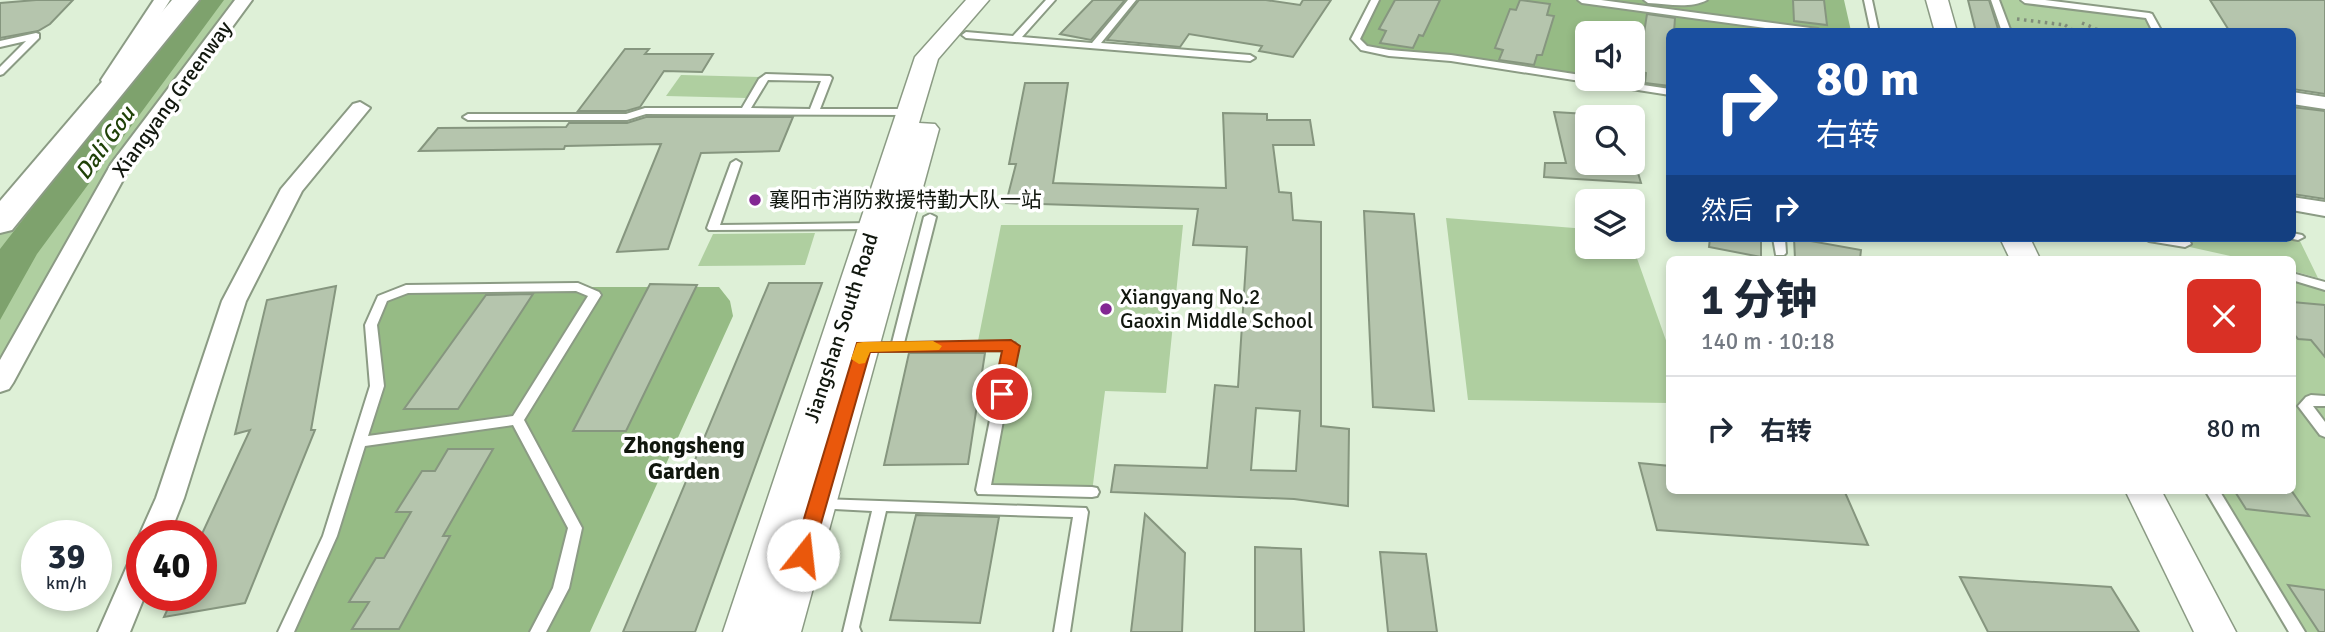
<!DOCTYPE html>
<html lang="zh">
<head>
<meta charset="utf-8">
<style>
	:root { --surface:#fff; --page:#f2f2f3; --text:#1f2937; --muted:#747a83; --line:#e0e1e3 }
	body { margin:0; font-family:Signika,"Noto Sans SC",sans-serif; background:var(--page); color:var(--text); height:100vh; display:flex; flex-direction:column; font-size:26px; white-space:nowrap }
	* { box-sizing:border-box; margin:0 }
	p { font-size:23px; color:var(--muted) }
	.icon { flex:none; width:38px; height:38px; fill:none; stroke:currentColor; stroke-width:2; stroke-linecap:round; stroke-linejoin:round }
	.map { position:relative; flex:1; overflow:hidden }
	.drawer { position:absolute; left:1666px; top:256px; width:630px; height:238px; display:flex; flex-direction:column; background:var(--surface); border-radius:10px; box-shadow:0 4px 10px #0003 }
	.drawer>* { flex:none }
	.hud { position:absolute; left:1666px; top:28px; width:630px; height:214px; border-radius:10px; box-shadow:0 4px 10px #0003; background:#1a4fa0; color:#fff; overflow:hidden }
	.controls { position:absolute; left:1575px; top:21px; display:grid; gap:14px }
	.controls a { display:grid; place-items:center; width:70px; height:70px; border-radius:10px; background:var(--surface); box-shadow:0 4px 10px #0003; font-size:35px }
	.speed { position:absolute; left:21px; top:520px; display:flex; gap:14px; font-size:35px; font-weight:700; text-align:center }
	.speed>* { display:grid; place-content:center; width:91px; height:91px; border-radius:50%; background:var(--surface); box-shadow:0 4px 10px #0003; line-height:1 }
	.speed small { font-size:18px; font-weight:400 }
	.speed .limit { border:10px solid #d22; background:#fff; color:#111 }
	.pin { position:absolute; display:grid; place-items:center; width:60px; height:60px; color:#fff; margin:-30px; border:4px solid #fff; border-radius:50%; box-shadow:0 2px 7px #0007 }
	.me { position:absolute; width:77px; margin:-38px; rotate:16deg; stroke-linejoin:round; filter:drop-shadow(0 0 5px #0008) }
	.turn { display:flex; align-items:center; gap:24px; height:147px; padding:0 35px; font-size:32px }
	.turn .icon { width:91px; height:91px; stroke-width:2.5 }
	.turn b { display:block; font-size:49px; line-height:60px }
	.then { display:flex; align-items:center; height:66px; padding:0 35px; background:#0003; gap:14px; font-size:26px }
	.round { display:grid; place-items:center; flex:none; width:74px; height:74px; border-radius:10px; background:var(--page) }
	.overview { display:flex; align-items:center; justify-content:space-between; height:119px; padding:0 35px }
	h1 { font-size:42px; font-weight:800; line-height:52px }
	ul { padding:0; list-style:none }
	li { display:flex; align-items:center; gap:21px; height:105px; padding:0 35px; border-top:2px solid var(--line) }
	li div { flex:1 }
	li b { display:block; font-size:26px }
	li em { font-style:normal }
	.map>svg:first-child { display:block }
	.green { fill:#afcfa0 }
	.forest { fill:#96bb85; fill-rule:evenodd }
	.water { fill:#7ea26d }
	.building { fill:#b5c5ad; stroke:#86967f; stroke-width:2; fill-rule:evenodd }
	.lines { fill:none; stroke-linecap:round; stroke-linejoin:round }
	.service-casing { stroke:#8b9b84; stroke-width:4 }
	.minor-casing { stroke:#8b9b84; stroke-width:4 }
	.tertiary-casing { stroke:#8b9b84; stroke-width:3 }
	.trunk-casing { stroke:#8b9b84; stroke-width:4 }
	.path { stroke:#808d7b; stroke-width:3.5; stroke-dasharray:2.5 4.5; stroke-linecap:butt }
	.service { fill:#fff; fill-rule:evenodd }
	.minor { fill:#fff; fill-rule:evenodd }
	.tertiary { fill:#fff; fill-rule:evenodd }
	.trunk { fill:#fff; fill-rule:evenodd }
	.route { fill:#ea580c; stroke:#983908; stroke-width:2 }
	.slow { fill:#f59e0b }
	.poi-dot { fill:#832793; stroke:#fff; stroke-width:2.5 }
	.labels { text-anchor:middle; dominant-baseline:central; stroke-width:7; stroke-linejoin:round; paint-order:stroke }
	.street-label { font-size:21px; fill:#11170e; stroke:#fff }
	.poi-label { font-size:21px; fill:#11170e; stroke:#fff; text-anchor:start }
	.water-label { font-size:23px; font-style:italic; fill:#1f4107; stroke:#fff }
	.neighbourhood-label { font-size:23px; font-weight:bold; fill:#11170e; stroke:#fff }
</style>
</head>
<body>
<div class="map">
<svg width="2325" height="632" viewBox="0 0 2325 632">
	<rect width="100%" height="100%" fill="#def0d7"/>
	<g class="green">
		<path d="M162,0H244L121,164L0,383V209L109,82Z"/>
		<path d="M1995,0H2025L2149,16L2158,31H2007Z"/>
		<path d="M681,75H682L760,77L747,98L666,96Z"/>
		<path d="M1446,218L1587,229V247H1633L1669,349V403L1468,400Z"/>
		<path d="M1001,225H1183L1166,393L1105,391L1092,492L983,490L1011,346H977Z"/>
		<path d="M815,233L805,265L698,266L713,234Z"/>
		<path d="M2298,237L2318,278L2293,271L2292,259H2244L2149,238Z"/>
		<path d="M2293,276L2325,286V632H2297L2212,490H2292Z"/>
	</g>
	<g class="forest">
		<path d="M1375,0H1844L1851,31L1670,32L1669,92L1364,48L1355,39ZM1587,33H1633V79H1587Z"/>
		<path d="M578,287H719L730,301L733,316L590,632H286L330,536L377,386L371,325L382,299L406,289Z"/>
	</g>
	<path class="water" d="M193,0H224L37,254L0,320V249Z"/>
	<g class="building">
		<path d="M36,0H73L50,24L38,31L0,38V3Z"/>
		<path d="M1093,0H1125L1091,40L1060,34Z"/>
		<path d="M1139,0H1266L1300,5L1303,0H1331L1293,57L1259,51L1262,46L1189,34L1180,47L1107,40Z"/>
		<path d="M1395,0H1440L1423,36L1419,35L1413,48L1380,43L1386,31L1379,29Z"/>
		<path d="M1520,0L1550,4L1547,15L1554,16L1542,55H1537L1534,65L1499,60L1503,50L1495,48L1510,9L1516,10Z"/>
		<path d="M1793,0H1824L1827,25L1794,21Z"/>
		<path d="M1968,0H1989L1999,32H1976Z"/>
		<path d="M2210,0H2325V94L2292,89V32H2230Z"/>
		<path d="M1647,14L1675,18L1674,32H1670V86L1645,83L1646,73L1638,71Z"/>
		<path d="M625,49H649L645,54H713L702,72L664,71L640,107L626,111H578Z"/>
		<path d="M1025,83H1068L1053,183L1226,188L1223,113L1267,114V120H1310L1314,145H1273L1279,192L1291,193L1293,220L1321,222V426L1349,429L1348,506L1294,499L1111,492L1115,465L1207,468L1215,385L1238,387L1247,247L1193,245L1198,209L1006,203L1016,164H1009ZM1256,408L1300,411L1296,471L1251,470Z"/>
		<path d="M2292,107L2325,111V199L2292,194Z"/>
		<path d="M1554,112L1587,114V163H1635L1641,183L1544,177L1545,163H1566Z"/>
		<path d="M646,117H793L779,151L701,153L668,249L617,252L661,144L565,146L564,149L419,151L438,128L566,127L569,123H627Z"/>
		<path d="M1364,211L1414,214L1434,411L1373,407Z"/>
		<path d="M1710,238H1761V257L1709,247Z"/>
		<path d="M1794,238L1861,250L1860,259H1795Z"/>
		<path d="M769,283H822L695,632H623Z"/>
		<path d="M650,284L697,285L626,431H573Z"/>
		<path d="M336,286L311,430H315L245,603L164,617L174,595H201V536L250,430L235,434L267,300Z"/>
		<path d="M533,294L458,409H404L486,295Z"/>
		<path d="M2292,302L2325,305V357L2311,340L2298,339L2292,332Z"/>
		<path d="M909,353H985L968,464L884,465Z"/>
		<path d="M448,449H493L443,536H450L399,629H352L369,602H349L376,558H384L411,512H396L422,471H435Z"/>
		<path d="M1639,463L1670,466V490H1844L1868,545L1657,530Z"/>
		<path d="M2234,490H2291L2309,516L2246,509Z"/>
		<path d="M1145,514L1185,553L1182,632H1131Z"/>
		<path d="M916,515L999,517L980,623L890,620Z"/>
		<path d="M1255,547L1301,549L1304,632H1255Z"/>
		<path d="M1380,552L1426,554L1437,632H1388Z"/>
		<path d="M1960,577L2111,587L2139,632H1988Z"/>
		<path d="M2288,585L2325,590V632H2319Z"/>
	</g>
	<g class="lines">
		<g class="service-casing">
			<g id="service">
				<path d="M1046,0H1055L1022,37L1092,43L1128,0H1136L1101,43L1250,55L1255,58L1250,61L966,38L962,35L966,32L1013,36Z"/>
				<path d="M1371,0H1379L1360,39L1367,46L1389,50L1451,55L1587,76V79H1603L1670,89V95L1451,61L1389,56L1361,50L1351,39Z"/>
				<path d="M1578,0H1601L1818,29L1822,32H1795L1582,3Z"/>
				<path d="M1644,0H1707C1690,9 1667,4 1648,3Z"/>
				<path d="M1864,0H1872L1878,28L1877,30L1870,28Z"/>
				<path d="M1991,0H1999L2011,32H2002Z"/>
				<path d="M2021,0H2045L2149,13L2152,14L2162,32H2153L2146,18L2025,3Z"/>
				<path d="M36,33L39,34V38L3,74L0,75V67L26,41L0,47V41Z"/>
				<path d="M766,74L830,76L832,78L820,109H910L915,112L910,115L646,114L627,120H468L463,117L468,114H626L645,108H742L759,79ZM768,80L821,81L810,109L751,108Z"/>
				<path d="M736,160L741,163L720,225L873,223L879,226L873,229L709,230L707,228L731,163Z"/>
				<path d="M930,214L936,217L904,343H1015L1017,346L991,485L1092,487L1097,488L1099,492L1097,496L1092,497L978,494L976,490L1004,350L863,351L857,347L863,343H892L924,217Z"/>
				<path d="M2292,233L2302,235L2304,237L2298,240L2288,238H2292Z"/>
				<path d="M1773,238H1785L1786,253L1784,255H1776Z"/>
				<path d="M2143,238H2188L2191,244L2185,247L2149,241Z"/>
				<path d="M2292,273L2325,282V290L2292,280Z"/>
				<path d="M578,283L599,292L601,295L524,420L582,528L569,588L546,632H530L553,588L568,528L513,425L365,446L337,536L294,632H278L323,536L370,386L365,325L378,296L406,285ZM576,291L588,296L513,416L368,436L384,386L377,325L387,301L408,293Z"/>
				<path d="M2311,395L2325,396V406H2313L2325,422V437L2320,435L2298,406L2306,397Z"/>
				<path d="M2205,490H2219L2305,632H2289Z"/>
				<path d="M821,499L1086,508L1088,512L1070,632H1054L1073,517L886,511L859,627L861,632H843L872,511L816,508L814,504L816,500Z"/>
			</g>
		</g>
		<g class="minor-casing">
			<g id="minor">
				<path d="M154,0H170L117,84H103L101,80Z"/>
				<path d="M235,0H252L131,165L13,383L9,389L0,392V360L111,164Z"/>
				<path d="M2292,92L2325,97V109L2292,104Z"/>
				<path d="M360,102L370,108L302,191L246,301L184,498L169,536H142V541L139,536L156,498L222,301L281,189L353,104Z"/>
				<path d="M2292,197L2325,202V216L2292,210Z"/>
				<path d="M142,553V595H145L130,632H98L131,557Z"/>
			</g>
		</g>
		<g class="tertiary-casing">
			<g id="tertiary">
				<path d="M966,0H989L938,59L919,123L935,124L939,129L801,632H723L915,57Z"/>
				<path d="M1926,0H1948L1957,32H1935Z"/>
				<path d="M2000,238H2030L2040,259H2010Z"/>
				<path d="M2125,490H2161L2236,632H2194Z"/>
			</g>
		</g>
		<g class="trunk-casing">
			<path id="trunk" d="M172,0H199L12,230L0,233V201Z"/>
		</g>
		<g class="path">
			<path d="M2017,19L2065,25"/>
			<path d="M2082,23L2094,28V32"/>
			<path d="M2065,25L2075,32"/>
			<path d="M2095,29L2114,32"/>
		</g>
		<use href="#service" class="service"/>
		<use href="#minor" class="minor"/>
		<use href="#tertiary" class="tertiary"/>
		<use href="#trunk" class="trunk"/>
	</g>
	<path class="route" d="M1011,340L1020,346L1010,394L1002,400L993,394L1002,351L870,352L812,555L810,560L803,563L796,560L793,555L857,343Z"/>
	<path class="slow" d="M933,341L942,346L939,350L870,352L865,363L859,364L851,359L857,343L863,342Z"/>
	<g class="poi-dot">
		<circle cx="755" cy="200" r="7"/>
		<circle cx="1106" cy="309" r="7"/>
	</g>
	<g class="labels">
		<g class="street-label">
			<text transform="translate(172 99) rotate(-54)">Xiangyang Greenway</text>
			<text transform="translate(841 328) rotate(-72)">Jiangshan South Road</text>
		</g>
		<g class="poi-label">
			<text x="769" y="200">襄阳市消防救援特勤大队一站</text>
			<text x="1120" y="297">Xiangyang No.2<tspan x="1120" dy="24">Gaoxin Middle School</tspan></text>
		</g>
		<g class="water-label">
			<text transform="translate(105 143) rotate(-54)">Dali Gou</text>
		</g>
		<g class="neighbourhood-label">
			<text x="684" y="445">Zhongsheng<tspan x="684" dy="26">Garden</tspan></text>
		</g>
	</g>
</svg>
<div class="controls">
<a><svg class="icon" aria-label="sound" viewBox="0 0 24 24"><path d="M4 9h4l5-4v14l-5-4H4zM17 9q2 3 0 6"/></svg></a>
<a><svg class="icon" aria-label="search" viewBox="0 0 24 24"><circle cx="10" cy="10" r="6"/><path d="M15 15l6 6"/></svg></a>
<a><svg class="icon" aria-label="layers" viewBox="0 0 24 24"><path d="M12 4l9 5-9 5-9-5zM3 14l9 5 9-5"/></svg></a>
</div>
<div class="speed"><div>39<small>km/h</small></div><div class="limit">40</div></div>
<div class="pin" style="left:1002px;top:394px;background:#d93025"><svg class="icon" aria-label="arrive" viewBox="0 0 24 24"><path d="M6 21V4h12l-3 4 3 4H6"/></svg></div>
<svg class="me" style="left:803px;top:555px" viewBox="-20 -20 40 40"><circle r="19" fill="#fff"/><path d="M0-13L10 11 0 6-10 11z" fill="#ea580c"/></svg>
<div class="hud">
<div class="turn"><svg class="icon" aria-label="right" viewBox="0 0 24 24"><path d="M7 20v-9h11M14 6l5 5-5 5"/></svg><div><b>80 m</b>右转</div></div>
<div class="then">然后<svg class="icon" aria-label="right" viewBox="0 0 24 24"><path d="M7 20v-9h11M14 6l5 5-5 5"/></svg></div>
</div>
<section class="drawer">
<div class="overview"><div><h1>1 分钟</h1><p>140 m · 10:18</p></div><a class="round" style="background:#d93025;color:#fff"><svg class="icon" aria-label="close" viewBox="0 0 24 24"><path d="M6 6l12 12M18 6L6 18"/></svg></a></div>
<ul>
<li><svg class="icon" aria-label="right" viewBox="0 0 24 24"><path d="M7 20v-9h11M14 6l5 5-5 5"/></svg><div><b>右转</b></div><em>80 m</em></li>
</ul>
</section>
</div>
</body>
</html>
